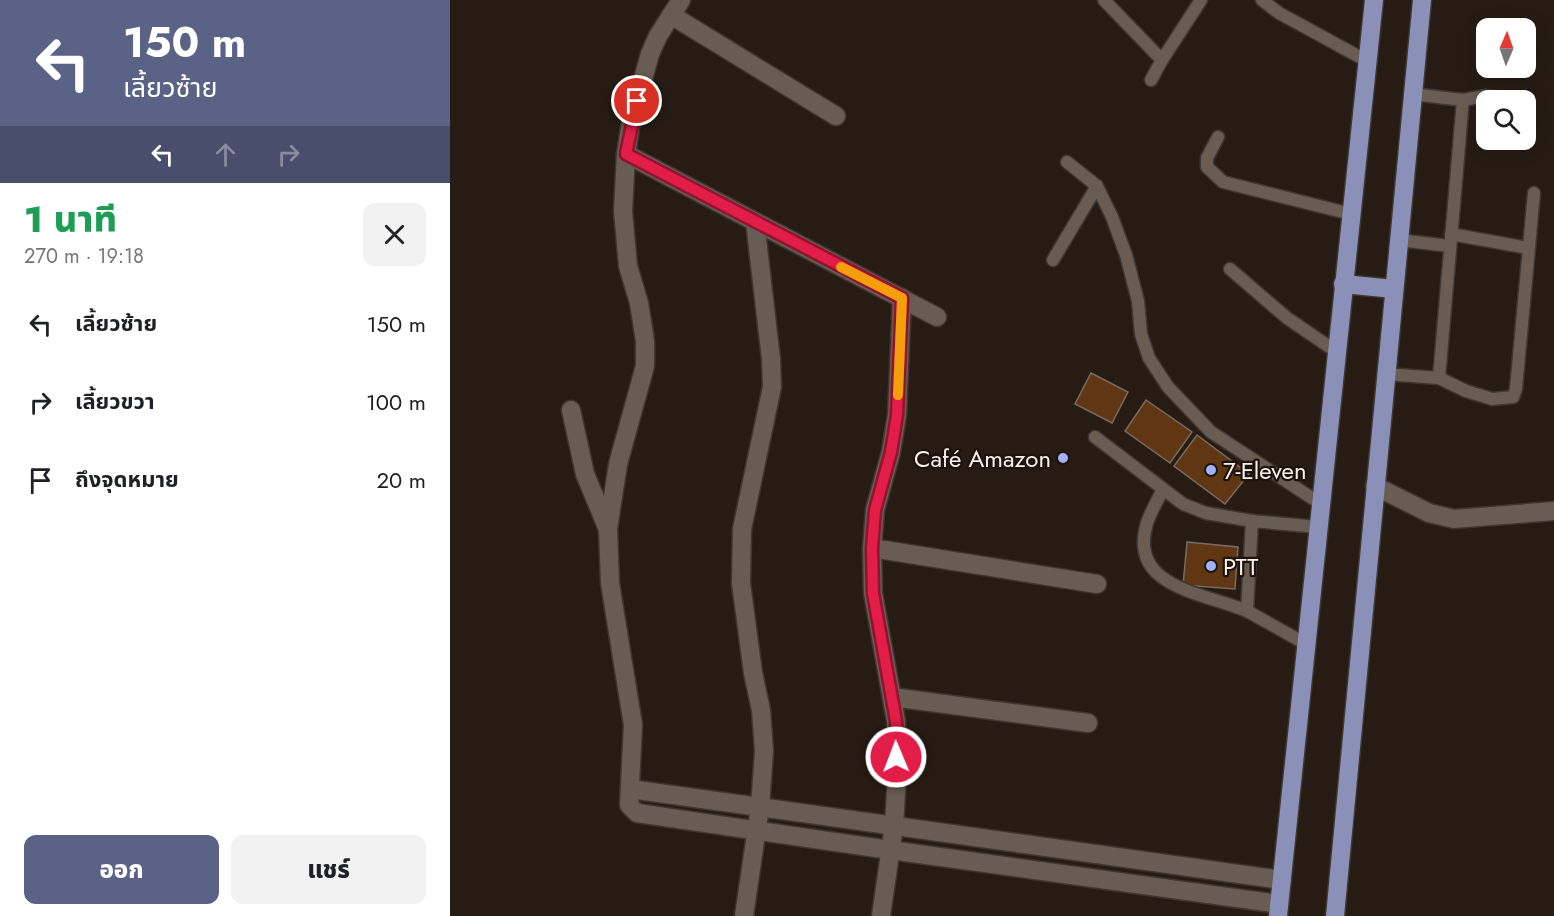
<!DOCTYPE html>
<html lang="th">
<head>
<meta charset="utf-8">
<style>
	:root { --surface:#fff; --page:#f2f2f2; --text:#202124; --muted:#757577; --accent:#5a6286 }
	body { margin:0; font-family:Jost,"Noto Sans Thai",sans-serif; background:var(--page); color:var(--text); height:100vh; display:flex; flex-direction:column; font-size:22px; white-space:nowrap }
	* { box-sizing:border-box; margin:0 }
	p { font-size:20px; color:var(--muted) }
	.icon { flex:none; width:33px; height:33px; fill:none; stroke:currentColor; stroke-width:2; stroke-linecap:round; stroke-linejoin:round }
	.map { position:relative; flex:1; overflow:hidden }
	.sheet { display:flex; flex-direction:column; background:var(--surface); width:450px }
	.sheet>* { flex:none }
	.guide { background:#5a6286; color:#fff; overflow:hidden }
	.needle { width:39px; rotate:2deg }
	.controls { position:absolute; left:1026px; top:18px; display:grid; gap:12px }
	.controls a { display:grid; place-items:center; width:60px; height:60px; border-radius:12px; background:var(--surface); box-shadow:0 3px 15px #0003; font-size:30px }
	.pin { position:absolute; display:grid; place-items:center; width:51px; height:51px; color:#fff; margin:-26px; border:3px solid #fff; border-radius:50%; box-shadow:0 2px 6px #0007 }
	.me { position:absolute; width:66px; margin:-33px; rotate:359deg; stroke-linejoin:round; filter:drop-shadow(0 0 4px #0008) }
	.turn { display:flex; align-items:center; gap:21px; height:126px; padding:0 24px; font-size:27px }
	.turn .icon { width:78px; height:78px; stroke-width:2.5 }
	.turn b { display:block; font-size:42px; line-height:51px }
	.lanes { display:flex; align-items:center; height:57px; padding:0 24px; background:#0003; justify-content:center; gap:30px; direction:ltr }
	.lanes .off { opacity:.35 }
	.round { display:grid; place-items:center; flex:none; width:63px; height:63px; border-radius:12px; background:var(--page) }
	.headline { display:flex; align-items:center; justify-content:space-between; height:102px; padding:0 24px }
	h1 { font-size:36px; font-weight:800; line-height:45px; color:#1e9e55 }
	.button { display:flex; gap:12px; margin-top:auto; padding:12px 24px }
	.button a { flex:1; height:69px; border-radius:12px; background:var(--accent); color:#fff; font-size:24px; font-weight:800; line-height:69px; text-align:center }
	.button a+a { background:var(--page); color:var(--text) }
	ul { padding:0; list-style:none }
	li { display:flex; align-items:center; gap:18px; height:78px; padding:0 24px }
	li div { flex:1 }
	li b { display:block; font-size:22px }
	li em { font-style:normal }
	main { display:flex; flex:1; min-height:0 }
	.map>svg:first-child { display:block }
	.building { fill:#603712; stroke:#786b62; stroke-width:1.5 }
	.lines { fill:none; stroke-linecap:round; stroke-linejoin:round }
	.lane-casing { stroke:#3e3631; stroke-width:15 }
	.street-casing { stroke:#3e3631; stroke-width:21 }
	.primary-casing { stroke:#3e3631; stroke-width:21 }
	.lane { stroke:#685c53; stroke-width:12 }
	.street { stroke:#685c53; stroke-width:18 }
	.primary { stroke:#8b90b8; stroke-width:18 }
	.route-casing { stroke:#92132f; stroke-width:15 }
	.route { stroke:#e11d48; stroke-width:10 }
	.slow { stroke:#f59e0b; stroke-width:10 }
	.poi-dot { fill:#a2b2fd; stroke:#1d130c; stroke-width:2 }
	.labels { text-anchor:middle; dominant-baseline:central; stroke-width:4.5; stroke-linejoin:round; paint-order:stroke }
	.poi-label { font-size:24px; fill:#f8f1ec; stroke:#1d130c; text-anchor:start }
</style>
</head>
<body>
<main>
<section class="sheet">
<div class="guide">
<div class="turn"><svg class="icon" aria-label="left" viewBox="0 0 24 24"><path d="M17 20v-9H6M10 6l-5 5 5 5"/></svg><div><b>150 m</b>เลี้ยวซ้าย</div></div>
<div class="lanes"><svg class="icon" aria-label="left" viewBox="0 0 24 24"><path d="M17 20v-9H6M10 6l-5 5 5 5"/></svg><svg class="icon off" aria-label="ahead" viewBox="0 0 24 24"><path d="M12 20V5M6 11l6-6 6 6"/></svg><svg class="icon off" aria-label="right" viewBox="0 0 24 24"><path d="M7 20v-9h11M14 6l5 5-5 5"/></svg></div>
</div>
<div class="headline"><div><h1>1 นาที</h1><p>270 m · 19:18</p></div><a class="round"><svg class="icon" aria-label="close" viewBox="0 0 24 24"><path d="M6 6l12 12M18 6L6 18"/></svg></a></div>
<ul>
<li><svg class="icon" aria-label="left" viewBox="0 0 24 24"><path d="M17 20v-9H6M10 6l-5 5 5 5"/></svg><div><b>เลี้ยวซ้าย</b></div><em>150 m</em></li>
<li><svg class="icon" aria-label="right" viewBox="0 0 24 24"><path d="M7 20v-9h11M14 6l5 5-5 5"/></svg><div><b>เลี้ยวขวา</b></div><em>100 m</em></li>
<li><svg class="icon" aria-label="arrive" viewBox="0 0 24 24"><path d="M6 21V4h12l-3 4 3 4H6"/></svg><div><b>ถึงจุดหมาย</b></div><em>20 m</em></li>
</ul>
<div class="button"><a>ออก</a><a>แชร์</a></div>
</section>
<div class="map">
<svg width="1104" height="916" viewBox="0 0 1104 916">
	<rect width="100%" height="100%" fill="#261c14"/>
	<g class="building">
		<path d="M641,373L678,392L662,423L625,404Z"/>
		<path d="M696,400L742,432L720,463L675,431Z"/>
		<path d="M747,435L799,474L775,504L724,466Z"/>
		<path d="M737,542L788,547L785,589L733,585Z"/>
	</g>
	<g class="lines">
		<g class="lane-casing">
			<g id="lane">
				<path d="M654,0L712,60"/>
				<path d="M812,0L829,13L917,61"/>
				<path d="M701,80L712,60L751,0"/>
				<path d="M962,94L1013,100L1035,96L1072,100"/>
				<path d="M768,137L757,158V167L773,182L901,214"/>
				<path d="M617,162L647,186L662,217L676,255L688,301L691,334L699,358L718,387L761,432L871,504"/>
				<path d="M1001,234L1078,248"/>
				<path d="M948,240L1000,246"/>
				<path d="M603,260L647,186"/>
				<path d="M780,269L837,318L887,352"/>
				<path d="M935,374L989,378L1016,391L1042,399L1063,397L1066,389L1084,193"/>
				<path d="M989,378L1013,100"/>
				<path d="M645,437L733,504L756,513L802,521"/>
				<path d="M713,489C708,500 701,511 697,523C677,588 755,593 797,611"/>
				<path d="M856,644L797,611L802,521L868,527"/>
			</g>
		</g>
		<g class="street-casing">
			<g id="street">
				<path d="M231,0L208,36L200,54L181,122L176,154L173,211L178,266L189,303L195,341V366L168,464L158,529L160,583L183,725L179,805L187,813L440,850L829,904"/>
				<path d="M221,15L386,116"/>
				<path d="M176,154L487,317"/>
				<path d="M121,410L135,474L157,527"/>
				<path d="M925,486L979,513L1004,519L1104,511"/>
				<path d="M422,548L647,584"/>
				<path d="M442,697L638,723"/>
				<path d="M180,789L832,880"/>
				<path d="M294,916L310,807L314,751L311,710L303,673L291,583L292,529L322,387L321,359L305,222"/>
				<path d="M431,916L444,826L447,775L446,721L423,593L422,548L425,510L441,452L447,415L452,298"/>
			</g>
		</g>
		<g class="primary-casing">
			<g id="primary">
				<path d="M893,284L944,289"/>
				<path d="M828,916L924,0"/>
				<path d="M885,916L972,0"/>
			</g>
		</g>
		<use href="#lane" class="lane"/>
		<use href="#street" class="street"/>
		<use href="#primary" class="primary"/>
	</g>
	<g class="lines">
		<g class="route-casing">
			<path id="route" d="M187,101L176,154L452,298L447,415L441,452L425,510L422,548L423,593L446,721V757"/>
		</g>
		<use href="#route" class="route"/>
		<path class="slow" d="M391,267L452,298L448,395"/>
	</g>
	<g class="poi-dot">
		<circle cx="613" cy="458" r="6"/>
		<circle cx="761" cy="470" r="6"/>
		<circle cx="761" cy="566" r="6"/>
	</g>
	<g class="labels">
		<g class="poi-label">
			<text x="601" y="458" text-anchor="end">Café Amazon</text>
			<text x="773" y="470">7-Eleven</text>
			<text x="773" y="566">PTT</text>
		</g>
	</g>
</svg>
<div class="controls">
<a><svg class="needle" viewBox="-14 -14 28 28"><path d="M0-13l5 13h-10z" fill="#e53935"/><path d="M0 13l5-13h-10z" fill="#757577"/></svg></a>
<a><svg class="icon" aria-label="search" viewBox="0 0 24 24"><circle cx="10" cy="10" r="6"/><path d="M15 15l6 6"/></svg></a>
</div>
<div class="pin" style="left:187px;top:101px;background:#d93025"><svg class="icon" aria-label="arrive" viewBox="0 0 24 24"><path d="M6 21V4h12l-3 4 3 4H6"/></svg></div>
<svg class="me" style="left:446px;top:757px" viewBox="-20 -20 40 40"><circle r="17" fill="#e11d48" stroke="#fff" stroke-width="3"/><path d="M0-11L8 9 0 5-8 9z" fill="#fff"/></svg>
</div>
</main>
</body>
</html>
